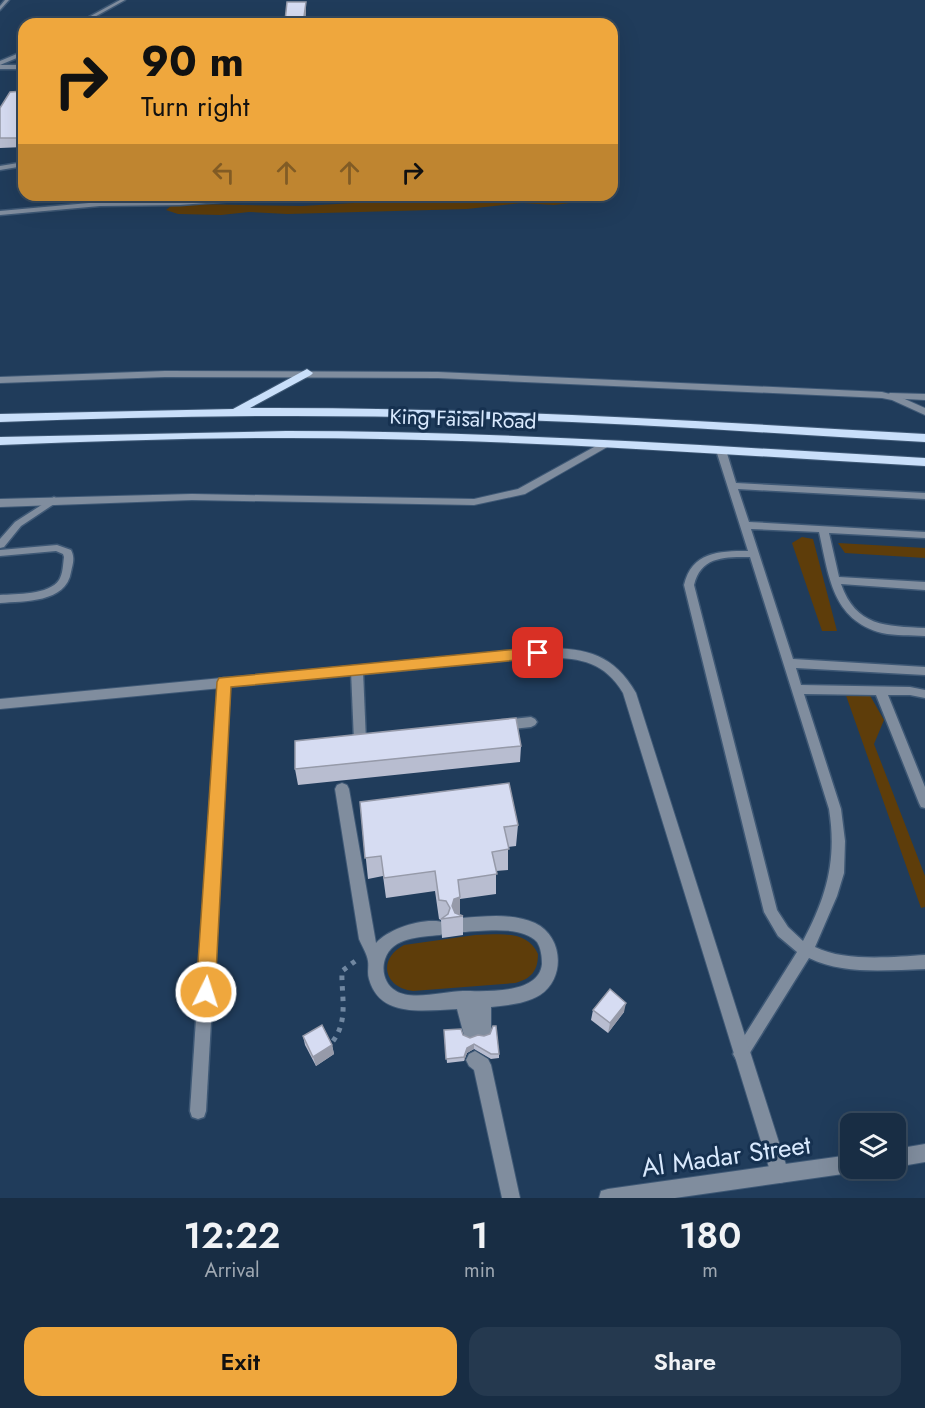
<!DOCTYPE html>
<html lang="en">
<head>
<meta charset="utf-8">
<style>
	:root { --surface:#182d44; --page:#25394f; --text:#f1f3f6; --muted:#9fa8b2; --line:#36495d; --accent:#efa73d }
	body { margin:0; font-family:Jost,sans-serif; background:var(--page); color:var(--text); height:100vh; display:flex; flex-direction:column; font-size:22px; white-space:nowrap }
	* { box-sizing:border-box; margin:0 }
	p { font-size:20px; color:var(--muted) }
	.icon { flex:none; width:33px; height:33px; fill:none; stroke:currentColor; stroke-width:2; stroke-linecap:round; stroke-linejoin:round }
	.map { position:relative; height:1198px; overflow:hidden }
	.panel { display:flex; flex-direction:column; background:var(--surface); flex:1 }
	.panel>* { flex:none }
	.guide { position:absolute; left:18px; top:18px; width:600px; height:183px; border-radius:18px; box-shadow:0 6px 24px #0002,0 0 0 2px var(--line); background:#efa73d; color:#111; overflow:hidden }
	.tools { position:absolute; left:840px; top:1113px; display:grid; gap:12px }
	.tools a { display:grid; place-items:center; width:66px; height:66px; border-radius:12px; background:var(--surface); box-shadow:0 6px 24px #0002,0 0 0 2px var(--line); font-size:30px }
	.pin { position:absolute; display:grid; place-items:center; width:51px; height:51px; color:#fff; margin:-26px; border-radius:12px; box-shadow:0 3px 9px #0006 }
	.me { position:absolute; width:66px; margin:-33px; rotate:4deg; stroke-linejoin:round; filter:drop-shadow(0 0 4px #0008) }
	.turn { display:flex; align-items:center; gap:21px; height:126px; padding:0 24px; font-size:27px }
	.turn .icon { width:78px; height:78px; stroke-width:2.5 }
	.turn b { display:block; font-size:42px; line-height:51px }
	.lanes { display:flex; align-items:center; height:57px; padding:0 24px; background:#0003; justify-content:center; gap:30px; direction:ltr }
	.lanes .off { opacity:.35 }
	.eta { display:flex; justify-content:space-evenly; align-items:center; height:102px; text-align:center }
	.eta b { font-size:36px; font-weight:600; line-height:42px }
	.primary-button { display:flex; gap:12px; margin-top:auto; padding:12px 24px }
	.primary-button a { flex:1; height:69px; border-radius:18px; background:var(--accent); color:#111; font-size:24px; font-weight:600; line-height:69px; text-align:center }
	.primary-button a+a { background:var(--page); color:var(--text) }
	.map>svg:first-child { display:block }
	.green { fill:#5e3d0a }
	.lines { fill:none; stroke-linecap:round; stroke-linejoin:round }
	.service-casing { stroke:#3e5875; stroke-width:3 }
	.minor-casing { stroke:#3e5875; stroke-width:2 }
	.tertiary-casing { stroke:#3e5875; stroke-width:2 }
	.primary-casing { stroke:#3e5875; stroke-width:2 }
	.path { stroke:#7087a1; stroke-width:5; stroke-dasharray:4.5 6; stroke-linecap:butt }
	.service { fill:#808d9e; fill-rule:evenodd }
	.minor { fill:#808d9e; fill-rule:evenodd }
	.tertiary { fill:#808d9e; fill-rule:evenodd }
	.primary { fill:#c9dffa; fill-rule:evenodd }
	.wall { fill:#b8bdd0 }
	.shaded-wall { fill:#969aa9 }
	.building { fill:#d6dcf2; stroke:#969aa9; stroke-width:1.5 }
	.route { fill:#efa73d; stroke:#9b6d28; stroke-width:1.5 }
	.labels { text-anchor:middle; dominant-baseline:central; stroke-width:6; stroke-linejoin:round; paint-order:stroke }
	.street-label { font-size:21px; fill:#d9e9fd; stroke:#163150 }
	.near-street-label { font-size:26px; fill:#d9e9fd; stroke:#163150 }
</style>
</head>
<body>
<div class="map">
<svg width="925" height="1198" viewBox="0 0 925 1198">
	<rect width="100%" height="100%" fill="#203c5b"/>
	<g class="green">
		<path d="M560,195L582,198L579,195H588L579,202L554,205L522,203L467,209L287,214L249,212L221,215L178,214L166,210L171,206L188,204L302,206L439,198L474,199L489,196Z"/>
		<path d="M802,537L813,539L837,631H822L792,543Z"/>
		<path d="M838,543L925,548V558L845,553Z"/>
		<path d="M864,685L884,720L874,744L925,876V907L921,908L843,687Z"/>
		<path d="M475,935C499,935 527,929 538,954C538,971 531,979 515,983L413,991C384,988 377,959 404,945Z"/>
	</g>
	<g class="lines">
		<g class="service-casing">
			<g id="service">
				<path d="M5,0H9L0,10V6Z"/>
				<path d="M120,0H125L82,24H76Z"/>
				<path d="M24,51V55L0,65V61Z"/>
				<rect x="0" y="65" width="24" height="4"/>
				<path d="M24,162V166L0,170V166Z"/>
				<path d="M261,195H290L287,197L180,205L100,206L0,215V211L100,202L180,201Z"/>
				<path d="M330,195H457L454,197L406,199L333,197Z"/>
				<path d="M721,447L726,450L736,483L925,493V499L738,489L749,522L925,532V538L829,533L839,577L925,582V590L841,584C856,627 886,626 925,628V636C911,635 896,636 882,633C832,620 829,576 819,532L751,529L793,659L925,667V675L796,668L801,685L910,687L925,690V698L910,695H888L925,787V808L921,807L919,803L876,695L804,694L841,809L845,841L844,873L837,896L815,947C845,962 892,957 925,955V969C887,970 844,975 809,958L746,1059L741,1062L736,1059L733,1054L736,1049L797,952L778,936L764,912L684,585C692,552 718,551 748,551L716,450ZM750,557L829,809C837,859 827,896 803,941L788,927L777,910L694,585C701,556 725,557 750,557Z"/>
				<path d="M54,497L59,500L57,502L21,526L4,547L0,548V539L15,522Z"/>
				<path d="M57,545L71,550C75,558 73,563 71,572C66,603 24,601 0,603V595C16,594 49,595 59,580C63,574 63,564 64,557L63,554L56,551L0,556V550Z"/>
				<path d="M357,667L361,668L363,671L366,741L364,744L360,746L356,744L354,741L351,671L353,668Z"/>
				<path d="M224,678L228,679L230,682L206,1111L204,1117L198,1119L192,1117L190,1111L218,682L220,679Z"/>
				<path d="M531,717L535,719L537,722L535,725L531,727L502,730L498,728L496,725L498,722L502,720Z"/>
			</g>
		</g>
		<g class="minor-casing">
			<g id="minor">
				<path d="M890,393L925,394V400L887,398L885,396Z"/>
				<path d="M538,648C582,647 613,652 636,693L789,1174L787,1181L780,1183L773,1181L771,1174L623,693C603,659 574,657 538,658L0,709V699Z"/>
				<path d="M342,783L347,785L349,789L376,943C389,928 427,916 446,923L448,928L446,933L440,935C421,937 392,937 385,959C381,971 385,985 396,991C412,1001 446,991 463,991C484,991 539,995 542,964C542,957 541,948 537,942C522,925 482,931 462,932L456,930L454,925L456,920L462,918C486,916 513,913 535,923C563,936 566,978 540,995C526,1004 507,1005 491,1007V1031L489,1037L483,1039L478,1037L471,1041L465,1039L457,1009C425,1010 380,1019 369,979C367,973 369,967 368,961C367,954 362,946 359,939L335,789L337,785Z"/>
				<path d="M475,1051L488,1059L491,1065L520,1198H502L474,1070L469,1066L466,1060L469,1054Z"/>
			</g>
		</g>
		<g class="tertiary-casing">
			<g id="tertiary">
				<path d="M165,371L438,372L882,392L898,396L925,408V415L892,400L882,398L438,378L165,377L0,383V377Z"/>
				<path d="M605,441L610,444L609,446L525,494L474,505L192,500L0,507V499L192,494L474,499L518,489Z"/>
				<path d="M925,1144V1162L896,1167V1149Z"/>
				<path d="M850,1155V1168H857L850,1173L675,1198H599L601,1191L608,1189Z"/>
			</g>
		</g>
		<g class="primary-casing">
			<g id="primary">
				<path d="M307,369L313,373L311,375L250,408C476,407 700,421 925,434V442C769,433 612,422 456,418C304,414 152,416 0,422V414L233,409Z"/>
				<path d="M286,431C499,431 712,446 925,458V466C744,456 563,442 381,439C254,436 127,440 0,445V437Z"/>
			</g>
		</g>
		<path class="path" d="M333,1041C349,1020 341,995 342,971L358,959"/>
		<use href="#service" class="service"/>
		<use href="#minor" class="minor"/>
		<use href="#tertiary" class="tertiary"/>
		<use href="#primary" class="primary"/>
	</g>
	<g class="wall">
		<path d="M306,10L305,24H285V21Z"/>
		<path d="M24,91V147L0,148V108Z"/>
		<path d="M521,746L520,762L298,785L295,769Z"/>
		<path d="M360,802L518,825L516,846L508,847V870L496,871V894L460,899V915L463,916V935L442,938L441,920L439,919L435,891L386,898L383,876L368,879Z"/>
		<path d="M593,1010L624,1012L608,1033L591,1020Z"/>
		<path d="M444,1030L463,1035L499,1054V1058L491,1059L474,1049L467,1053L464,1061L447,1063Z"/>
		<path d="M303,1036L332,1045L334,1054L316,1066L305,1045Z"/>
	</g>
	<g class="shaded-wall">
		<path d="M306,2V10L305,24H303Z"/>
		<path d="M460,897V916L452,917V906L454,899Z"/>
		<path d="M626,1003L624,1012L608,1033L610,1023Z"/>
		<path d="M474,1044V1049L467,1053L464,1061V1057L467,1048Z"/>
		<path d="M332,1045L334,1054L316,1066L313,1057Z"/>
	</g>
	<g class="building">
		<path d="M287,2H306L303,24H297L285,21Z"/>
		<path d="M24,91V138H0V108L10,92Z"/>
		<path d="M516,718L521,746L295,769V741Z"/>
		<path d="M509,783L518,825L504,827L509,849L492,852L497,874L458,880L460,897L454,899L452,906L455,913L463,916L441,919L448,914L450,908L446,901L439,900L435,871L384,878L381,856L365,858L360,802Z"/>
		<path d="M610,989L626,1003L610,1023L593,1010Z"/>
		<path d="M322,1025L332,1045L313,1057L303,1036Z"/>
		<path d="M493,1026H496L499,1054H491L474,1044L467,1048L464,1057L446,1059L444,1030L461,1029L463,1035L470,1038L478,1035L484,1036L490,1034Z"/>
	</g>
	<path class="route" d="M538,647L545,653L538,658L231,687L215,992L212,998L206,1001L199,998L196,992L217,682L219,678Z"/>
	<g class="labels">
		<g class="street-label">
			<text transform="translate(463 419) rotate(2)">King Faisal Road</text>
		</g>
		<g class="near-street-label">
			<text transform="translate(726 1156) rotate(-8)">Al Madar Street</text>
		</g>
	</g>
</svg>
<div class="tools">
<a><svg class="icon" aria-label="layers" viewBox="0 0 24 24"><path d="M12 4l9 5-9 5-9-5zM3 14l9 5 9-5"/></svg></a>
</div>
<div class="pin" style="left:538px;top:653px;background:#d93025"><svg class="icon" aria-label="arrive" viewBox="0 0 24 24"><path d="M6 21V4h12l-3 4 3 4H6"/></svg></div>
<svg class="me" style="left:206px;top:992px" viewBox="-20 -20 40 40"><circle r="17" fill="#efa73d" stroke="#fff" stroke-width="3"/><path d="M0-11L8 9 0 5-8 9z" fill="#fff"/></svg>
<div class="guide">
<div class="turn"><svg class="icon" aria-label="right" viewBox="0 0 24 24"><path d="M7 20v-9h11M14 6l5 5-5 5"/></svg><div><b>90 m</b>Turn right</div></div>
<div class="lanes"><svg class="icon off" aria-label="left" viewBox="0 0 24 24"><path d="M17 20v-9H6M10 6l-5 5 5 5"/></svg><svg class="icon off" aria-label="ahead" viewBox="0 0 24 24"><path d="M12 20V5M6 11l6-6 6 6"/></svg><svg class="icon off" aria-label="ahead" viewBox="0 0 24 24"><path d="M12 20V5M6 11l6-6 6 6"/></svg><svg class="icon" aria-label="right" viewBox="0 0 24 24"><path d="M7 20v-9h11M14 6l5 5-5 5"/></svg></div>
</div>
</div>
<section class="panel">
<div class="eta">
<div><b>12:22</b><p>Arrival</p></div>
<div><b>1</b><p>min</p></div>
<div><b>180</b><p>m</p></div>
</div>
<div class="primary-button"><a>Exit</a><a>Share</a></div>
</section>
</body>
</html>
